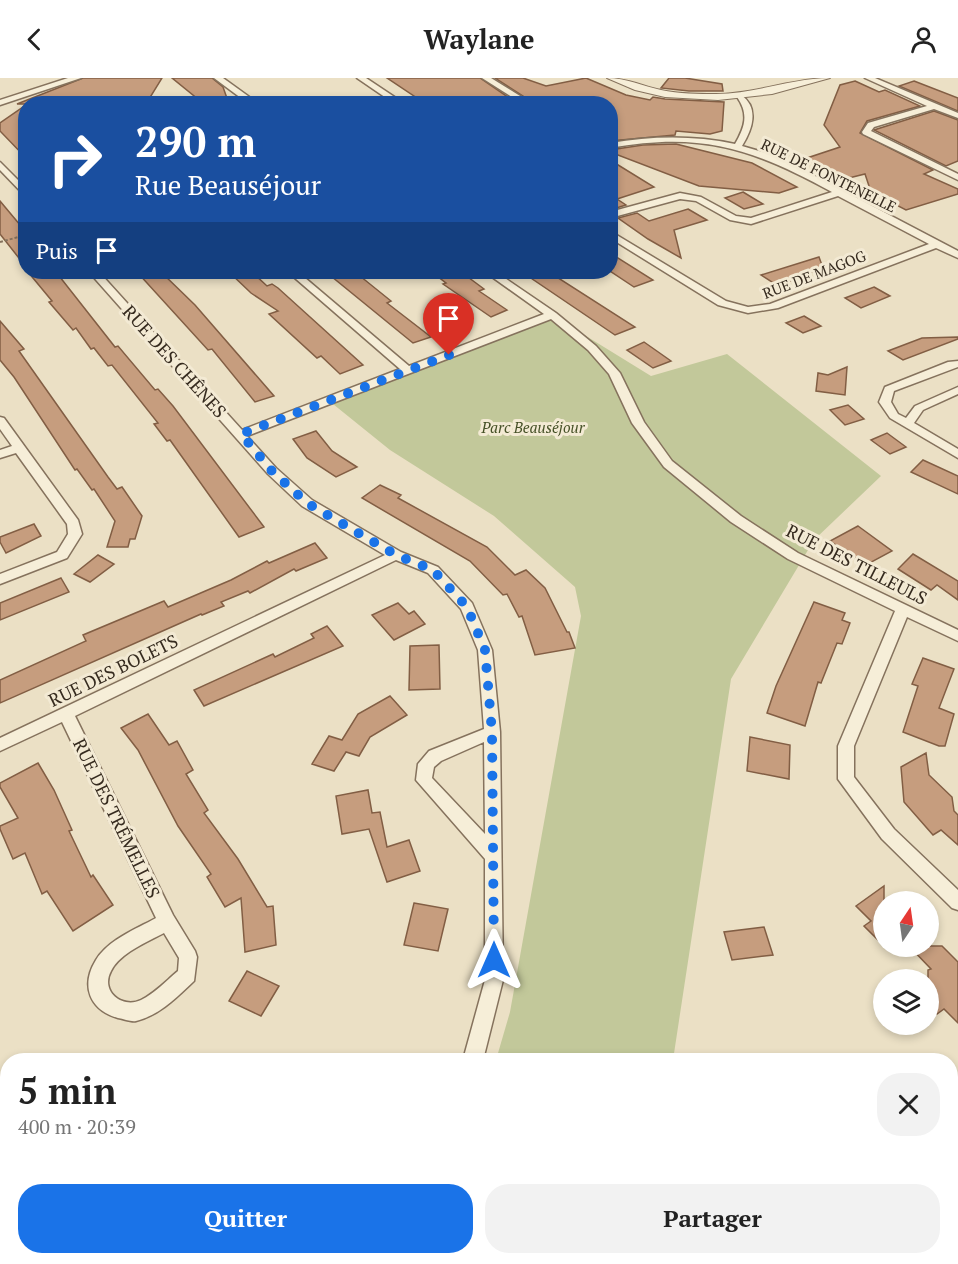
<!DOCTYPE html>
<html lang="fr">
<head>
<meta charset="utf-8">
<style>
	:root { --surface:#fff; --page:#f2f2f2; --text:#222; --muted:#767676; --accent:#1a73e8 }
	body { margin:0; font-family:"PT Serif",serif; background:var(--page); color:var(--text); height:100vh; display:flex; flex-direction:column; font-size:22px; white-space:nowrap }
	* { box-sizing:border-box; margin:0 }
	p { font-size:20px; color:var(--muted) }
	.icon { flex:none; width:33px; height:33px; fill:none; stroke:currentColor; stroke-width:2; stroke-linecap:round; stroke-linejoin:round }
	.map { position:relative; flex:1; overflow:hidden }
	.sheet { position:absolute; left:0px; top:975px; width:958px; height:212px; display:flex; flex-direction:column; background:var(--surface); border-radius:24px 24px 0 0; box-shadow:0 3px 9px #0003 }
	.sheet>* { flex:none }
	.hud { position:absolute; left:18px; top:18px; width:600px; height:183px; border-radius:24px; box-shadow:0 3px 9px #0003; background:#1a4fa0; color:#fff; overflow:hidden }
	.needle { width:39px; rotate:13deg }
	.controls { position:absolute; left:873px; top:813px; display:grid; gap:12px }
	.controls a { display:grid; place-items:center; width:66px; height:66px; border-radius:50%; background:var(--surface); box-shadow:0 3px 9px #0003; font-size:30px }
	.pin { position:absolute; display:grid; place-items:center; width:51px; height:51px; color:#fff; margin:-62px -26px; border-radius:50% 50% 50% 0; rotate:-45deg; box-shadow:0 0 6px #0007 }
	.pin .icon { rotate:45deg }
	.me { position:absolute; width:66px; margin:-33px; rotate:0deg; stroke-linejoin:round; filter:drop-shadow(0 0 4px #0008) }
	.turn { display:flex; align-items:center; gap:21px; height:126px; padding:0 18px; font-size:27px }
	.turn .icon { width:78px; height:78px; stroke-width:2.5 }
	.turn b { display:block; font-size:42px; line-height:51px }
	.then { display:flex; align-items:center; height:57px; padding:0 18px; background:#0003; gap:12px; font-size:22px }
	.round { display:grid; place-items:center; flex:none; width:63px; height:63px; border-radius:24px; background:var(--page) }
	.overview { display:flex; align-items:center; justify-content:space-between; height:102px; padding:0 18px }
	h1 { font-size:36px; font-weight:800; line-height:45px }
	.cta { display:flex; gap:12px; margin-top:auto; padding:12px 18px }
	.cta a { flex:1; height:69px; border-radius:24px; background:var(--accent); color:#fff; font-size:24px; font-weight:800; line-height:69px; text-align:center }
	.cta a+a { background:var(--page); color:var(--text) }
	header { display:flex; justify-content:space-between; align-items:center; height:78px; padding:0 18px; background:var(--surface); font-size:27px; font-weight:800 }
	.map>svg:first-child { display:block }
	.green { fill:#c2c89a }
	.building { fill:#c69d7e; stroke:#825e44; stroke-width:1.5 }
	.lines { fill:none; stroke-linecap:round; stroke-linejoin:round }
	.minor-casing { stroke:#85725d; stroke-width:3 }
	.tertiary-casing { stroke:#85725d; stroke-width:2 }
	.path { stroke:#85725d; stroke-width:2; stroke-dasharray:3 2; stroke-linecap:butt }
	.minor { fill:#f6eed8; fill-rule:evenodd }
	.tertiary { fill:#f6eed8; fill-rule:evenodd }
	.route { stroke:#1a73e8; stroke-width:10; stroke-dasharray:0 18 }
	.labels { text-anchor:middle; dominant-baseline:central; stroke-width:6; stroke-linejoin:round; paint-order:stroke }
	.far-street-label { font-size:15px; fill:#362b1f; stroke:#f3ead4 }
	.far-park-label { font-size:15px; font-style:italic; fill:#465127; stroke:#f3ead4 }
	.street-label { font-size:18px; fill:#362b1f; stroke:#f3ead4 }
</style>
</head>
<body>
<header><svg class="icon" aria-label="back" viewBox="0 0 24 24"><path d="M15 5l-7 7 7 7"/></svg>Waylane<svg class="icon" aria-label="person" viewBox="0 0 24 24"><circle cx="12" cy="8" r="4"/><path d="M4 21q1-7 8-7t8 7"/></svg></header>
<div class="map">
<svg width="958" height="1186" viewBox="0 0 958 1186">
	<rect width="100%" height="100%" fill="#ebe0c5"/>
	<g class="green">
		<path d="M552,237L651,298L727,276L881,398L814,462L731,601L673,982H496L510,934L581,538L575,509L494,438L390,372L328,322Z"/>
		<path d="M346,1179H613L611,1186H336Z"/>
		<path d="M789,1179H914L920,1186H789Z"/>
	</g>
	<g class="building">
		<path d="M83,0H162L146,26H17Z"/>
		<path d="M172,0H212L223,9L229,26H204Z"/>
		<path d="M387,0H480L518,26H426Z"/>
		<path d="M495,0H523L546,8L586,0L626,17L650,22L653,19L665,21L724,24L722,53L710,56L676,53L675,57L610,63V26H535Z"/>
		<path d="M669,0H685L722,6L723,13H689L661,10Z"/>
		<path d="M855,3L879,14L885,12L920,28L867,43L860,55L933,92L924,96L958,111V116L906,132L871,114L865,96L845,101L804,81L840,69L824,47L840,7Z"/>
		<path d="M914,3L958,20V33L899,8Z"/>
		<path d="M26,27V80L0,53V45Z"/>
		<path d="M934,33L958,42V83L946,88L874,52Z"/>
		<path d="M676,66L752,85L797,109L779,115L699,108L610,74V72L643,67Z"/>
		<path d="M610,82L654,109L617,121L626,127L610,132Z"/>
		<path d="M743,114L763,126L744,131L725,120Z"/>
		<path d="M0,123L26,154V189L0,156Z"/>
		<path d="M688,131L707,142L674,152L681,180L648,161L618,140L637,135L649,143Z"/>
		<path d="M610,175L653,202L634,209L610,193Z"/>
		<path d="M819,179L823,190L778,208L761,197Z"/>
		<path d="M28,194H56L115,269L118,268L155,312L158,311L173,328L264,449L239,459L170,362L167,363L154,346L158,345L112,287L108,288L94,270L91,271L76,250L73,252L49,224L52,223Z"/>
		<path d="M137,194H161L195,227L274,318L255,324L212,271L208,272Z"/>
		<path d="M229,194H252L267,208L272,206L278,210L363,287L340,296L321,278L317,280L269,236L278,233L251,215Z"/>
		<path d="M326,194H353L360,198L391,223L387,225L431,259L413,265Z"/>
		<path d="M452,194H461L484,211L479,213L507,232L491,239L443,206L446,205L437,198Z"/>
		<path d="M522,194H549L635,249L615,257Z"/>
		<path d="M874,209L890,218L861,230L845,220Z"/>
		<path d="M804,238L821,248L803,255L786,245Z"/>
		<path d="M0,243L24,271L19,273L108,399L117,411L122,409L142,438L135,461H130L128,469H107L115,443L94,411L92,412L77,391L75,392L14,299L0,282Z"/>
		<path d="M958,259V261L903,282L888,273L922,260Z"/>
		<path d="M644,264L671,283L653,290L627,272Z"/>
		<path d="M847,289L845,317L816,313L818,295L828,297Z"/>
		<path d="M848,327L864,341L845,347L830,332Z"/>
		<path d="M316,353L332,373L357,389L336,399L307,380L293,361Z"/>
		<path d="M887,355L906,369L890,376L871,362Z"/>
		<path d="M923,382L958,398V416L911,394Z"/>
		<path d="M380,407L401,417L398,420L487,469L515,497L526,492L545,510L567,554H569L575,570L535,577L522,538L519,539L507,516L503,517L470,483L362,420Z"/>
		<path d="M34,446L41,458L6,475L0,464V459Z"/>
		<path d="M858,448L892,473L866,487L830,463Z"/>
		<path d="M315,465L327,480L296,493L294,491L250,515L248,513L221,524L224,528L202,537L201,536L0,625V602L86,563L83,557L164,523L168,529L231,502L267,483L269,485Z"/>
		<path d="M913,476L958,503V522L937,507L931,512L898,491Z"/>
		<path d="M98,477L114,486L90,504L74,496Z"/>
		<path d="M61,500L69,514L0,542V525Z"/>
		<path d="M814,524L845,535L842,542L850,545L842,566L837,565L821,605L818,604L805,648L767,635L776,608Z"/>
		<path d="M398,525L409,536L414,533L425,546L394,562L372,537Z"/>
		<path d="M327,548L343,568L204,628L194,612L273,576L275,579L314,560L311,556Z"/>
		<path d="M439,567L440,611L409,612L410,568Z"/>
		<path d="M923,580L954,591L939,630L954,636L945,668H939L903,654L918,608L912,606Z"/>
		<path d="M390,618L407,637L370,659L359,678L346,674L334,693L312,686L329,658L342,662L358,636Z"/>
		<path d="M148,636L169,667L177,663L193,692L186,696L208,732L204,735L238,781L267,829L273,828L276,867L245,874L241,820L225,829L207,799L211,796L178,748L138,672L121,650Z"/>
		<path d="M750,659L790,667L789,701L747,693Z"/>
		<path d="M926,675L929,697L952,719L954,733L958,737V767L941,752L933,757L904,724L901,689Z"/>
		<path d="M38,685L54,712L72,752L69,753L91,799L93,797L113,827L73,853L47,813L42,816L25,775L13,781L0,751V748L18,740L0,709V705Z"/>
		<path d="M368,712L372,735L380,734L387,769L409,762L420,793L387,804L369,751L342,756L336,718Z"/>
		<path d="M884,808V868L864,848L871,843L856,828Z"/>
		<path d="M414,825L448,831L438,873L404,867Z"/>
		<path d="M764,849L773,877L732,882L724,854Z"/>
		<path d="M909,868H942L958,884V945L944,931L937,936L928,927V892L931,891Z"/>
		<path d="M247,893L279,908L261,938L229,923Z"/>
	</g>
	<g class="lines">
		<g class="minor-casing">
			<g id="minor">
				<path d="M68,0H81L0,27V22Z"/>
				<path d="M214,0H223L259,26H249Z"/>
				<path d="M357,0H366L405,26H395Z"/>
				<path d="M482,0H491L533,26H523Z"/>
				<path d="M865,0H875L958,35V40L934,31L874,49L871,53L958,96V102L863,56L862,54L868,45L927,28Z"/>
				<path d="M741,17C760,30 752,52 742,68L766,75L798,89L958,173V180L936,170L778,230L748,235L718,227L610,160V153L726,223L748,229L770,226L929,166L838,118L751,146L730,142L696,123L680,121L610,140V134L680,115L701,119L736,138L751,140L832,114C753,71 702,53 610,70V65C652,58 693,57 735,66C745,49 749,36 737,19Z"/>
				<path d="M0,84L26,110V119L0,92Z"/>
				<path d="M89,194H99L242,352L400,291L288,194H298L409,288L544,236L485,194H496L556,235L596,268L620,295L644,344L672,383L741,438L798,475L958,552V563L907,539L854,668V699L894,751L958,812V832L952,830L882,761L838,701V668L895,533L788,481L731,444L664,389L632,345L609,296L588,272L551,241L247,358L276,390L312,422L401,474L438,489L472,525L492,572L500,654L503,902L483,982H463L485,902V781L416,702L418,686L429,673L484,651L478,572L461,531L428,495L396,482L75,638L173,837L195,873L197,879L194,903C177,919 160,937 136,943C131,944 124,941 118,940C90,932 80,908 96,882C108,862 136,851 156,840L62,644L0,673V660L385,477L302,428L268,396ZM484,664L485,756L432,700L434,689L441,683ZM164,855L179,880L178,893C166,903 155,915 141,922C122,931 100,913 111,893C120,875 147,864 164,855Z"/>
				<path d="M958,283V289L894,313L891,324L898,336L906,340L915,328L958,309V316L923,332L914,345L958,371V380L890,340L879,324L885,309L948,284Z"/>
				<path d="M0,339L4,340L78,442L82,456L67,480L0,506V496L57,474L68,456L67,446L16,375L0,380V372L12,368L0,351Z"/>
				<path d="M272,1179H303L300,1186H269Z"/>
				<rect x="778" y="1179" width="22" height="7"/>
				<path d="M903,1179H928L931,1186H906Z"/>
			</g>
		</g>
		<g class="tertiary-casing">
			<path id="tertiary" d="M607,0C626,0 643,8 661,12C679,16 698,16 716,16C755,16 792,0 830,0L772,16L718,22L665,19L635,12Z"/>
		</g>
		<path class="path" d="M0,164L26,157"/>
		<use href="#minor" class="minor"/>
		<use href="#tertiary" class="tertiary"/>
	</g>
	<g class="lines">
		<path class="route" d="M449,277L241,356L272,393L307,425L396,477L433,492L467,529L485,572L492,654L494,882"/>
	</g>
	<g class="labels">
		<g class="far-street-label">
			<text transform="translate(829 97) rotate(26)">RUE DE FONTENELLE</text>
			<text transform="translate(814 196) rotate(-21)">RUE DE MAGOG</text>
		</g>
		<g class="far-park-label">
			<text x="533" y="349">Parc Beauséjour</text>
		</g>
		<g class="street-label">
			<text transform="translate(175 283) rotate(48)">RUE DES CHÊNES</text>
			<text transform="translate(857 486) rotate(27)">RUE DES TILLEULS</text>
			<text transform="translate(113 592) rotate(-26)">RUE DES BOLETS</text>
			<text transform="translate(117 740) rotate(64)">RUE DES TRÉMELLES</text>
		</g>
	</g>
</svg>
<div class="controls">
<a><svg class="needle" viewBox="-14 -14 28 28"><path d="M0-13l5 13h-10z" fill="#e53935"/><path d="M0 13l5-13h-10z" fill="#767676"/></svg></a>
<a><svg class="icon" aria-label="layers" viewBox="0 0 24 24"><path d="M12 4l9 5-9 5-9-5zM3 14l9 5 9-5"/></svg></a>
</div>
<div class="pin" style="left:449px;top:277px;background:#d93025"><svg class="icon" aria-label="arrive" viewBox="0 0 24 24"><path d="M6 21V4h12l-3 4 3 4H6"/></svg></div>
<svg class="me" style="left:494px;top:882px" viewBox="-20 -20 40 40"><path d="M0-17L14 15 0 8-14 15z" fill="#1a73e8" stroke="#fff" stroke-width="4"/></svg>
<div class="hud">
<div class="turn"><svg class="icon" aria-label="right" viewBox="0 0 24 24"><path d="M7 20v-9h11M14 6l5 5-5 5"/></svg><div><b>290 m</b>Rue Beauséjour</div></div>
<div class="then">Puis<svg class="icon" aria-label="arrive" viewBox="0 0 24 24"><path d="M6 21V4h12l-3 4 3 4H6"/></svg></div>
</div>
<section class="sheet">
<div class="overview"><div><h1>5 min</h1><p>400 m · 20:39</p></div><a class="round"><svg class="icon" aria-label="close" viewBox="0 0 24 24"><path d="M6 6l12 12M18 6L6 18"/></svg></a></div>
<div class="cta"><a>Quitter</a><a>Partager</a></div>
</section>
</div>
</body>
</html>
